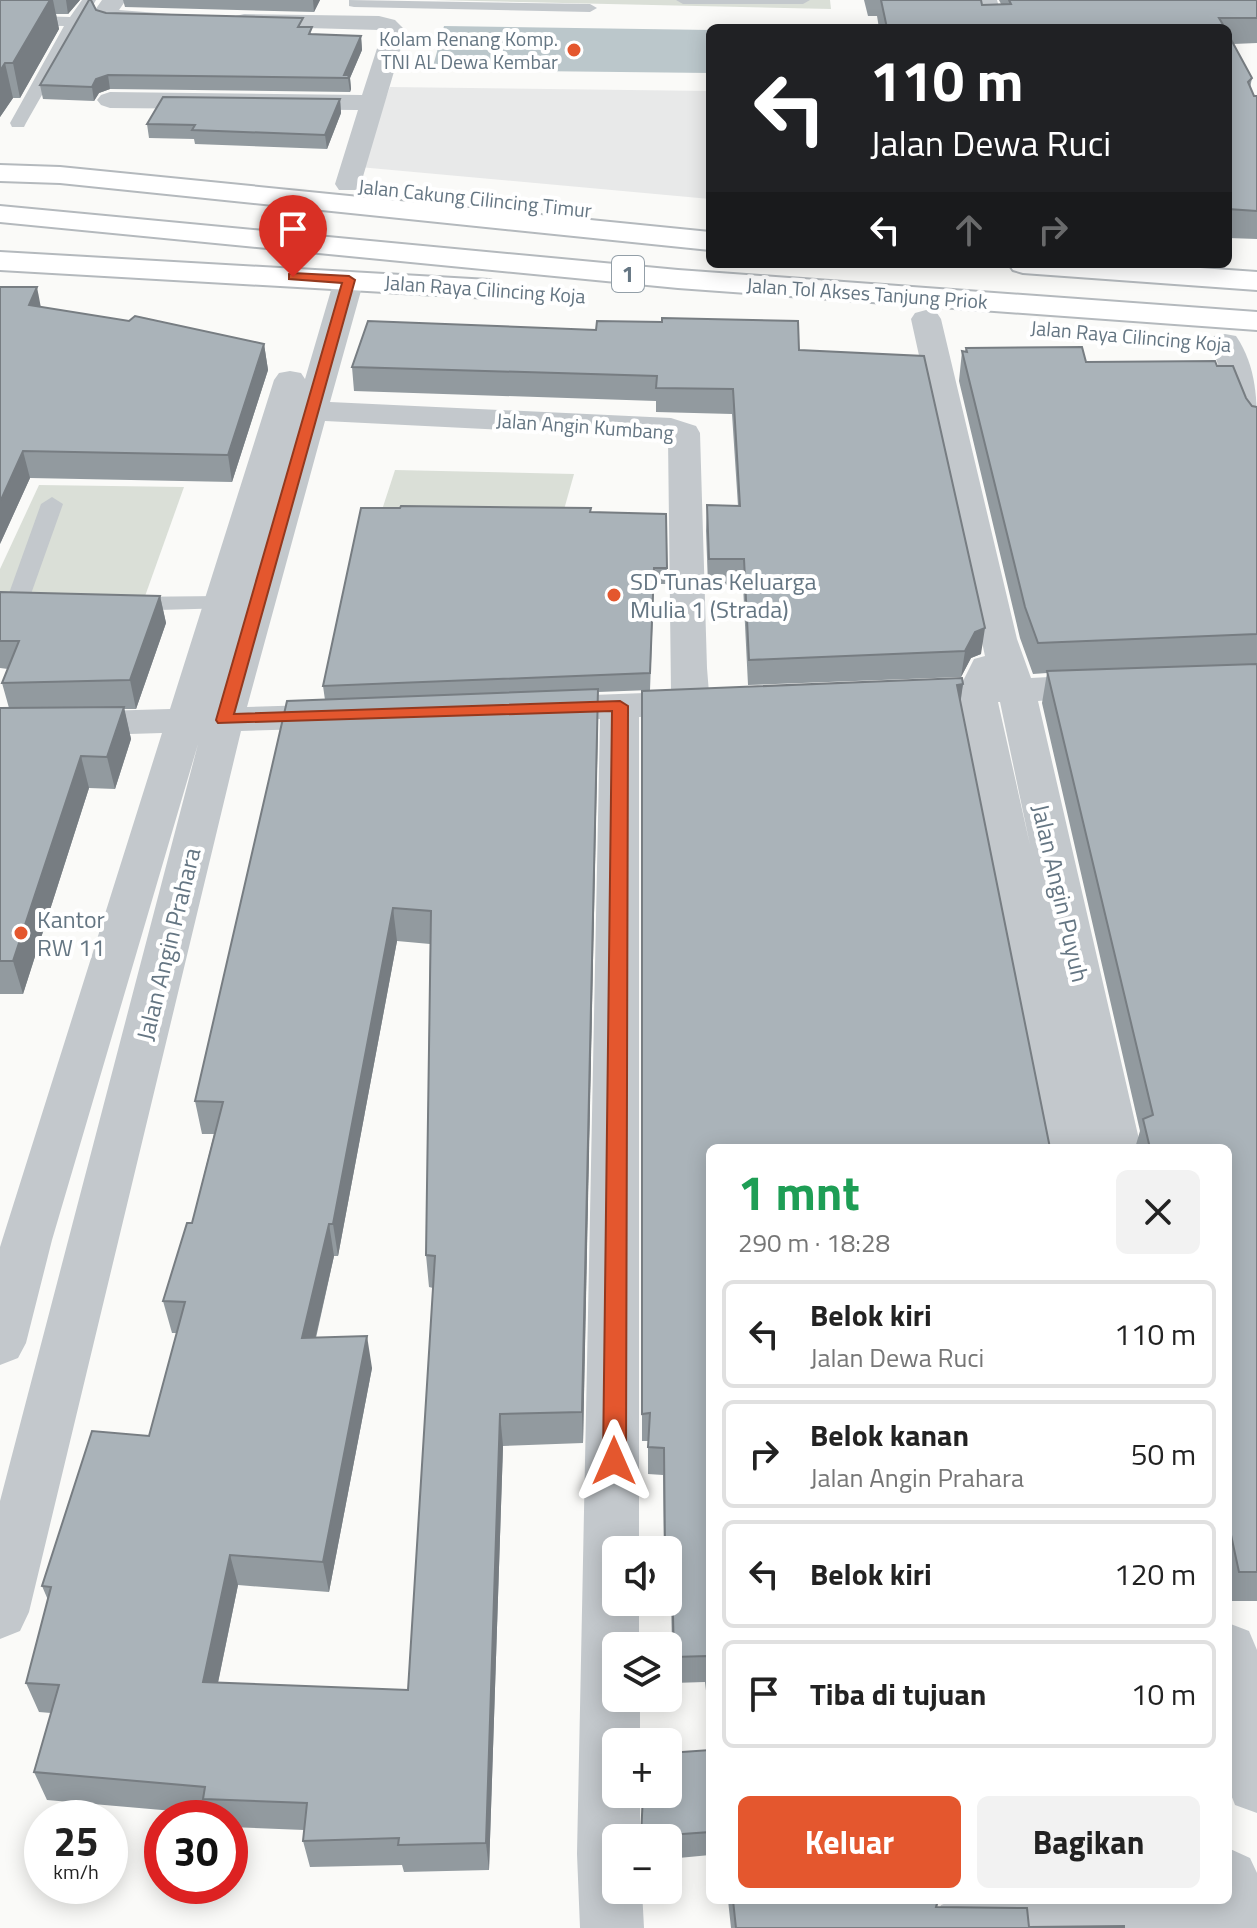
<!DOCTYPE html>
<html lang="id">
<head>
<meta charset="utf-8">
<style>
	:root { --surface:#fff; --page:#f2f2f2; --text:#222; --muted:#767676; --line:#e0e0e0; --accent:#e4572e }
	body { margin:0; font-family:"Titillium Web",sans-serif; background:var(--page); color:var(--text); height:100vh; display:flex; flex-direction:column; font-size:30px; white-space:nowrap }
	* { box-sizing:border-box; margin:0 }
	p { font-size:26px; color:var(--muted) }
	.icon { flex:none; width:44px; height:44px; fill:none; stroke:currentColor; stroke-width:2; stroke-linecap:round; stroke-linejoin:round }
	.map { position:relative; flex:1; overflow:hidden }
	.sheet { position:absolute; left:706px; top:1144px; width:526px; height:760px; display:flex; flex-direction:column; background:var(--surface); border-radius:12px; box-shadow:0 4px 20px #0003 }
	.sheet>* { flex:none }
	.hud { position:absolute; left:706px; top:24px; width:526px; height:244px; border-radius:12px; box-shadow:0 4px 20px #0003; background:#202124; color:#fff; overflow:hidden }
	.buttons { position:absolute; left:602px; top:1536px; display:grid; gap:16px }
	.buttons a { display:grid; place-items:center; width:80px; height:80px; border-radius:12px; background:var(--surface); box-shadow:0 4px 20px #0003; font-size:40px }
	.speed { position:absolute; left:24px; top:1800px; display:flex; gap:16px; font-size:40px; font-weight:700; text-align:center }
	.speed>* { display:grid; place-content:center; width:104px; height:104px; border-radius:50%; background:var(--surface); box-shadow:0 4px 20px #0003; line-height:1 }
	.speed small { font-size:20px; font-weight:400 }
	.speed .limit { border:12px solid #d22; background:#fff; color:#111 }
	.pin { position:absolute; display:grid; place-items:center; width:68px; height:68px; color:#fff; margin:-82px -34px; border-radius:50% 50% 50% 0; rotate:-45deg; box-shadow:0 0 8px #0007 }
	.pin .icon { rotate:45deg }
	.me { position:absolute; width:88px; margin:-44px; rotate:0deg; stroke-linejoin:round; filter:drop-shadow(0 0 6px #0008) }
	.turn { display:flex; align-items:center; gap:28px; height:168px; padding:0 32px; font-size:36px }
	.turn .icon { width:104px; height:104px; stroke-width:2.5 }
	.turn b { display:block; font-size:56px; line-height:68px }
	.lanes { display:flex; align-items:center; height:76px; padding:0 32px; background:#0003; justify-content:center; gap:40px; direction:ltr }
	.lanes .off { opacity:.35 }
	.round { display:grid; place-items:center; flex:none; width:84px; height:84px; border-radius:12px; background:var(--page) }
	.overview { display:flex; align-items:center; justify-content:space-between; height:136px; padding:0 32px }
	h1 { font-size:48px; font-weight:700; line-height:60px; color:#1e9e55 }
	.action { display:flex; gap:16px; margin-top:auto; padding:16px 32px }
	.action a { flex:1; height:92px; border-radius:12px; background:var(--accent); color:#fff; font-size:32px; font-weight:700; line-height:92px; text-align:center }
	.action a+a { background:var(--page); color:var(--text) }
	ul { padding:0; list-style:none }
	li { display:flex; align-items:center; gap:24px; height:108px; margin:0 16px 12px; padding:0 16px; border:4px solid var(--line); border-radius:12px }
	li div { flex:1 }
	li b { display:block; font-size:30px }
	li em { font-style:normal }
	.map>svg:first-child { display:block }
	.built { fill:#e8e9e9 }
	.green { fill:#dadfd7 }
	.water { fill:#bbc7cb }
	.lines { fill:none; stroke-linecap:round; stroke-linejoin:round }
	.highway-casing { stroke:#b4b9bd; stroke-width:4 }
	.lane { fill:#c3c8cc; fill-rule:evenodd }
	.street { fill:#c3c8cc; fill-rule:evenodd }
	.highway { fill:#fff; fill-rule:evenodd }
	.wall { fill:#929a9f; fill-rule:evenodd }
	.shaded-wall { fill:#777d82 }
	.building { fill:#aab3b9; stroke:#777d82; stroke-width:2; fill-rule:evenodd }
	.route { fill:#e4572e; stroke:#94391e; stroke-width:2 }
	.poi-dot { fill:#e4572e; stroke:#fff; stroke-width:3 }
	.labels { text-anchor:middle; dominant-baseline:central; stroke-width:8; stroke-linejoin:round; paint-order:stroke }
	.far-poi-label { font-size:20px; fill:#657683; stroke:#fff; text-anchor:end }
	.far-street-label { font-size:20px; fill:#657683; stroke:#fff }
	.shield { fill:#fff; stroke:#939fa8; stroke-width:2 }
	.shield-label { font-size:22px; font-weight:bold; fill:#657683 }
	.poi-label { font-size:24px; fill:#657683; stroke:#fff; text-anchor:start }
	.street-label { font-size:24px; fill:#657683; stroke:#fff }
</style>
</head>
<body>
<div class="map">
<svg width="1257" height="1928" viewBox="0 0 1257 1928">
	<rect width="100%" height="100%" fill="#fafaf8"/>
	<path class="built" d="M390,87L710,91V199L359,167Z"/>
	<g class="green">
		<path d="M433,0H830L831,9Z"/>
		<path d="M395,470L574,474L560,524L378,522Z"/>
		<path d="M39,485L184,487L139,613L0,610V569Z"/>
	</g>
	<path class="water" d="M444,26L710,30V73L432,70Z"/>
	<g class="lines">
		<g class="highway-casing">
			<g id="highway">
				<path d="M0,165L60,167L710,232V250L60,183L0,181Z"/>
				<path d="M0,206L678,270L1257,312V330L678,288L0,222Z"/>
				<path d="M0,252L489,280L499,283L504,289L499,295L489,298L0,270Z"/>
				<path d="M1009,264H1144L1257,272V290L1023,273L1013,270Z"/>
			</g>
		</g>
		<g class="lane">
			<path d="M82,0H96L26,123L24,127H12L10,123L64,26L0,25V15L70,17Z"/>
			<path d="M349,0L590,4L597,8L590,12L354,7L349,6Z"/>
			<path d="M676,0H810L803,4H683Z"/>
			<path d="M52,497L63,504L31,594L58,600L62,605L58,610C42,614 18,610 8,596L41,504Z"/>
			<path d="M222,596L230,598L234,603L230,608L123,611L115,609L111,604L115,599L123,597Z"/>
		</g>
		<g class="street">
			<path d="M102,0H126L119,10L171,14L175,19L171,24L163,26L101,22L95,10Z"/>
			<path d="M973,0H997L1005,28H981Z"/>
			<path d="M244,14L379,16L395,20L406,31L359,190H339L335,184L358,110L110,108L101,105L97,100L101,95L110,92L362,95L382,33L379,30L236,26L232,21L236,16Z"/>
			<path d="M349,271L359,274L364,280L330,402L671,418L696,426L700,433L707,668L709,693L717,695L722,703L717,711L703,715L639,717V1550H616V1602H639V1646H616V1698H640V1742H616V1794H640V1838H616V1890H642L644,1928H580L577,1854L581,1660L600,719L540,721L526,717L521,709L526,701L540,697L671,692L668,438L325,421L247,707L343,704L357,707L362,716L357,725L343,728L241,731L29,1612L20,1631L0,1639V1501L198,744L52,1240L26,1343L18,1358L0,1365V1247L162,733L0,738V714L170,709L274,380L279,373L290,371L301,373L305,379L334,280L339,274Z"/>
			<path d="M926,310L937,313L941,319L1017,639L1031,678L1103,674L1116,678L1122,686L1116,694L1038,701L1141,1148H1048L960,704L904,707L890,703L885,695L890,687L963,681L974,659L985,656L911,319L915,313ZM998,702H1000L1030,845Z"/>
			<path d="M1225,334L1236,336C1257,367 1257,400 1257,436L1246,433L1241,426L1210,343L1214,336Z"/>
			<path d="M1228,1623L1249,1631L1257,1650V1813L1235,1805L1228,1787Z"/>
			<path d="M1228,1848L1250,1858L1257,1873V1928H932L941,1905L954,1900H1228Z"/>
		</g>
		<use href="#highway" class="highway"/>
	</g>
	<g class="wall">
		<path d="M0,0H80L68,14H56L59,29L20,98H13L0,117Z"/>
		<path d="M123,0H320L314,12L125,7Z"/>
		<path d="M864,0H981L982,5L1001,4L999,0H1257V43L1233,44L1252,78L1250,88L1254,96H1257V239L1228,238V28H879L877,16H868Z"/>
		<path d="M96,10L106,13L304,27L313,35L361,36L362,50L350,78L351,89L350,92L110,89L99,93L94,101L43,99L40,85Z"/>
		<path d="M340,99L341,113L327,149L195,144L194,139L149,138L147,124Z"/>
		<path d="M41,307L264,344L268,370L232,482L30,478L0,544Z"/>
		<path d="M966,348L1086,362L1217,366L1252,406L1257,407V1601H1228V1148H1135L1140,1131L1042,703L1047,673L1033,674L1020,638L959,381L962,351L965,352Z"/>
		<path d="M799,350L981,654L971,658L961,677L748,685L743,585L708,584L706,531L707,505L738,506L732,414L656,412V401L354,391L352,367Z"/>
		<path d="M591,512L666,514L667,584H654L650,690L598,692L583,1443L503,1446L489,1870L404,1872L402,1865L310,1867L303,1841L304,1830L230,1827V1818H210L208,1814L47,1800L34,1772L51,1713L39,1712L26,1683L48,1600L42,1586L149,1436L177,1333H172L163,1301L192,1223L214,1134H202L195,1101L325,700L323,686ZM397,941L430,944L426,1255L429,1287L433,1288L408,1690L218,1683L238,1585L329,1592L372,1368L316,1338L334,1256H338Z"/>
		<path d="M0,592L160,596L166,623L136,709H124L131,739L115,789L89,788L23,994H0V708H9L2,683L8,669L0,668Z"/>
		<path d="M963,684L960,700L710,1148V1726L705,1682L673,1683L671,1602H668V1550H664L663,1475L648,1474V1441H642V691Z"/>
		<path d="M710,1750V1855L668,1859V1838H641L643,1794Z"/>
		<path d="M728,1900H947L938,1904L937,1907L1029,1927L1124,1928H731Z"/>
	</g>
	<g class="shaded-wall">
		<path d="M50,0H53L59,29L20,98L13,63Z"/>
		<path d="M66,0H80L68,14Z"/>
		<path d="M313,0H320L314,12Z"/>
		<path d="M361,36L362,50L350,78L351,89L350,92L348,78L344,75Z"/>
		<path d="M5,63L13,98L0,117V71Z"/>
		<path d="M108,75L110,89L99,93L94,101L92,87L96,79Z"/>
		<path d="M340,99L341,113L327,149L325,135Z"/>
		<path d="M37,287L42,313L29,305Z"/>
		<path d="M264,344L268,370L232,482L228,455Z"/>
		<path d="M23,451L30,478L0,544V502Z"/>
		<path d="M160,596L166,623L136,709L130,680Z"/>
		<path d="M985,628L981,654L971,658L961,677L965,651L975,632Z"/>
		<path d="M963,684L959,713L957,685Z"/>
		<path d="M598,689V721L583,1443L582,1412Z"/>
		<path d="M124,707L131,739L115,789L107,757Z"/>
		<path d="M81,756L89,788L23,994L13,961Z"/>
		<path d="M393,908L397,941L338,1256L333,1224Z"/>
		<path d="M329,1224L334,1256L308,1370L302,1338Z"/>
		<path d="M367,1336L372,1368L329,1592L323,1562Z"/>
		<path d="M500,1414L503,1446L489,1870L486,1843Z"/>
		<path d="M230,1555L238,1585L212,1711L203,1682Z"/>
	</g>
	<g class="building">
		<path d="M0,0H50L13,63H5L0,71Z"/>
		<path d="M89,0H91L96,10L106,13L303,18L298,27H312L309,34L361,36L344,75H349L348,78L108,75L96,79L92,87L40,85Z"/>
		<path d="M881,0H981L982,5L1011,4L1009,0H1257V18H1219L1225,28H887Z"/>
		<path d="M1228,34L1252,78L1248,82L1254,96H1257V211L1228,209Z"/>
		<path d="M163,97L340,99L325,135L192,130L195,125L147,124Z"/>
		<path d="M0,287H37L29,305L129,321L135,316L264,344L228,455L23,451L0,502Z"/>
		<path d="M662,318L798,321L799,350L924,356L985,628L975,632L965,651L749,660L744,559H709L707,505L740,506L733,389L656,388L657,376L352,367L368,321L596,330L597,321L662,322Z"/>
		<path d="M1082,347L1086,362L1215,361L1217,366H1233L1246,398L1252,406L1257,407V634L1038,643L1025,607L962,351L967,352L966,348Z"/>
		<path d="M401,506L591,508L590,512L666,514L667,568H654L650,673L323,686L361,508H400Z"/>
		<path d="M0,592L160,596L130,680L2,683L19,641H0Z"/>
		<path d="M1257,664V1572H1239L1228,1521V1148H1150L1143,1119L1153,1115L1047,671Z"/>
		<path d="M962,678L963,684L957,685L1050,1148H710V1685L707,1656L674,1657L672,1575H668V1550H665L664,1448L648,1447L650,1413L642,1414V691Z"/>
		<path d="M598,689L582,1412L500,1414L486,1843L398,1845L399,1838L303,1841L307,1803L203,1799L205,1787L34,1772L59,1685L26,1683L51,1587L42,1586L92,1431L149,1436L185,1302L163,1301L187,1223H192L223,1102L195,1101L287,701ZM393,908L431,911L426,1255L435,1256L408,1690L203,1682L230,1555L323,1562L367,1336L302,1338L329,1224H333Z"/>
		<path d="M124,707L107,757L81,756L13,961H0V708Z"/>
		<path d="M710,1750V1832L641,1837L643,1794H668V1753Z"/>
		<path d="M733,1900H938L936,1907L1027,1908L1029,1927L1124,1926V1928H736Z"/>
	</g>
	<path class="route" d="M293,273L349,276L355,280L234,714L620,701L628,706L626,1461L622,1468L614,1471L606,1468L603,1461L612,711L218,723L216,720L342,283L289,279V274Z"/>
	<g class="poi-dot">
		<circle cx="574" cy="50" r="8"/>
		<circle cx="614" cy="595" r="8"/>
		<circle cx="21" cy="933" r="8"/>
	</g>
	<g class="labels">
		<g class="far-poi-label">
			<text x="558" y="38">Kolam Renang Komp.<tspan x="558" dy="23">TNI AL Dewa Kembar</tspan></text>
		</g>
		<g class="far-street-label">
			<text transform="translate(475 198) rotate(6)">Jalan Cakung Cilincing Timur</text>
			<text transform="translate(485 289) rotate(4)">Jalan Raya Cilincing Koja</text>
			<text transform="translate(867 293) rotate(4)">Jalan Tol Akses Tanjung Priok</text>
			<text transform="translate(1131 336) rotate(5)">Jalan Raya Cilincing Koja</text>
			<text transform="translate(585 426) rotate(4)">Jalan Angin Kumbang</text>
		</g>
		<rect class="shield" x="612" y="256" width="32" height="36" rx="6"/>
		<g class="shield-label">
			<text x="628" y="274">1</text>
		</g>
		<g class="poi-label">
			<text x="630" y="581">SD Tunas Keluarga<tspan x="630" dy="28">Mulia 1 (Strada)</tspan></text>
			<text x="37" y="919">Kantor<tspan x="37" dy="28">RW 11</tspan></text>
		</g>
		<g class="street-label">
			<text transform="translate(1061 893) rotate(77)">Jalan Angin Puyuh</text>
			<text transform="translate(168 944) rotate(-76)">Jalan Angin Prahara</text>
		</g>
	</g>
</svg>
<div class="buttons">
<a><svg class="icon" aria-label="sound" viewBox="0 0 24 24"><path d="M4 9h4l5-4v14l-5-4H4zM17 9q2 3 0 6"/></svg></a>
<a><svg class="icon" aria-label="layers" viewBox="0 0 24 24"><path d="M12 4l9 5-9 5-9-5zM3 14l9 5 9-5"/></svg></a>
<a>+</a>
<a>−</a>
</div>
<div class="speed"><div>25<small>km/h</small></div><div class="limit">30</div></div>
<div class="pin" style="left:293px;top:277px;background:#d93025"><svg class="icon" aria-label="arrive" viewBox="0 0 24 24"><path d="M6 21V4h12l-3 4 3 4H6"/></svg></div>
<svg class="me" style="left:614px;top:1461px" viewBox="-20 -20 40 40"><path d="M0-17L14 15 0 8-14 15z" fill="#e4572e" stroke="#fff" stroke-width="4"/></svg>
<div class="hud">
<div class="turn"><svg class="icon" aria-label="left" viewBox="0 0 24 24"><path d="M17 20v-9H6M10 6l-5 5 5 5"/></svg><div><b>110 m</b>Jalan Dewa Ruci</div></div>
<div class="lanes"><svg class="icon" aria-label="left" viewBox="0 0 24 24"><path d="M17 20v-9H6M10 6l-5 5 5 5"/></svg><svg class="icon off" aria-label="ahead" viewBox="0 0 24 24"><path d="M12 20V5M6 11l6-6 6 6"/></svg><svg class="icon off" aria-label="right" viewBox="0 0 24 24"><path d="M7 20v-9h11M14 6l5 5-5 5"/></svg></div>
</div>
<section class="sheet">
<div class="overview"><div><h1>1 mnt</h1><p>290 m · 18:28</p></div><a class="round"><svg class="icon" aria-label="close" viewBox="0 0 24 24"><path d="M6 6l12 12M18 6L6 18"/></svg></a></div>
<ul>
<li><svg class="icon" aria-label="left" viewBox="0 0 24 24"><path d="M17 20v-9H6M10 6l-5 5 5 5"/></svg><div><b>Belok kiri</b><p>Jalan Dewa Ruci</p></div><em>110 m</em></li>
<li><svg class="icon" aria-label="right" viewBox="0 0 24 24"><path d="M7 20v-9h11M14 6l5 5-5 5"/></svg><div><b>Belok kanan</b><p>Jalan Angin Prahara</p></div><em>50 m</em></li>
<li><svg class="icon" aria-label="left" viewBox="0 0 24 24"><path d="M17 20v-9H6M10 6l-5 5 5 5"/></svg><div><b>Belok kiri</b></div><em>120 m</em></li>
<li><svg class="icon" aria-label="arrive" viewBox="0 0 24 24"><path d="M6 21V4h12l-3 4 3 4H6"/></svg><div><b>Tiba di tujuan</b></div><em>10 m</em></li>
</ul>
<div class="action"><a>Keluar</a><a>Bagikan</a></div>
</section>
</div>
</body>
</html>
